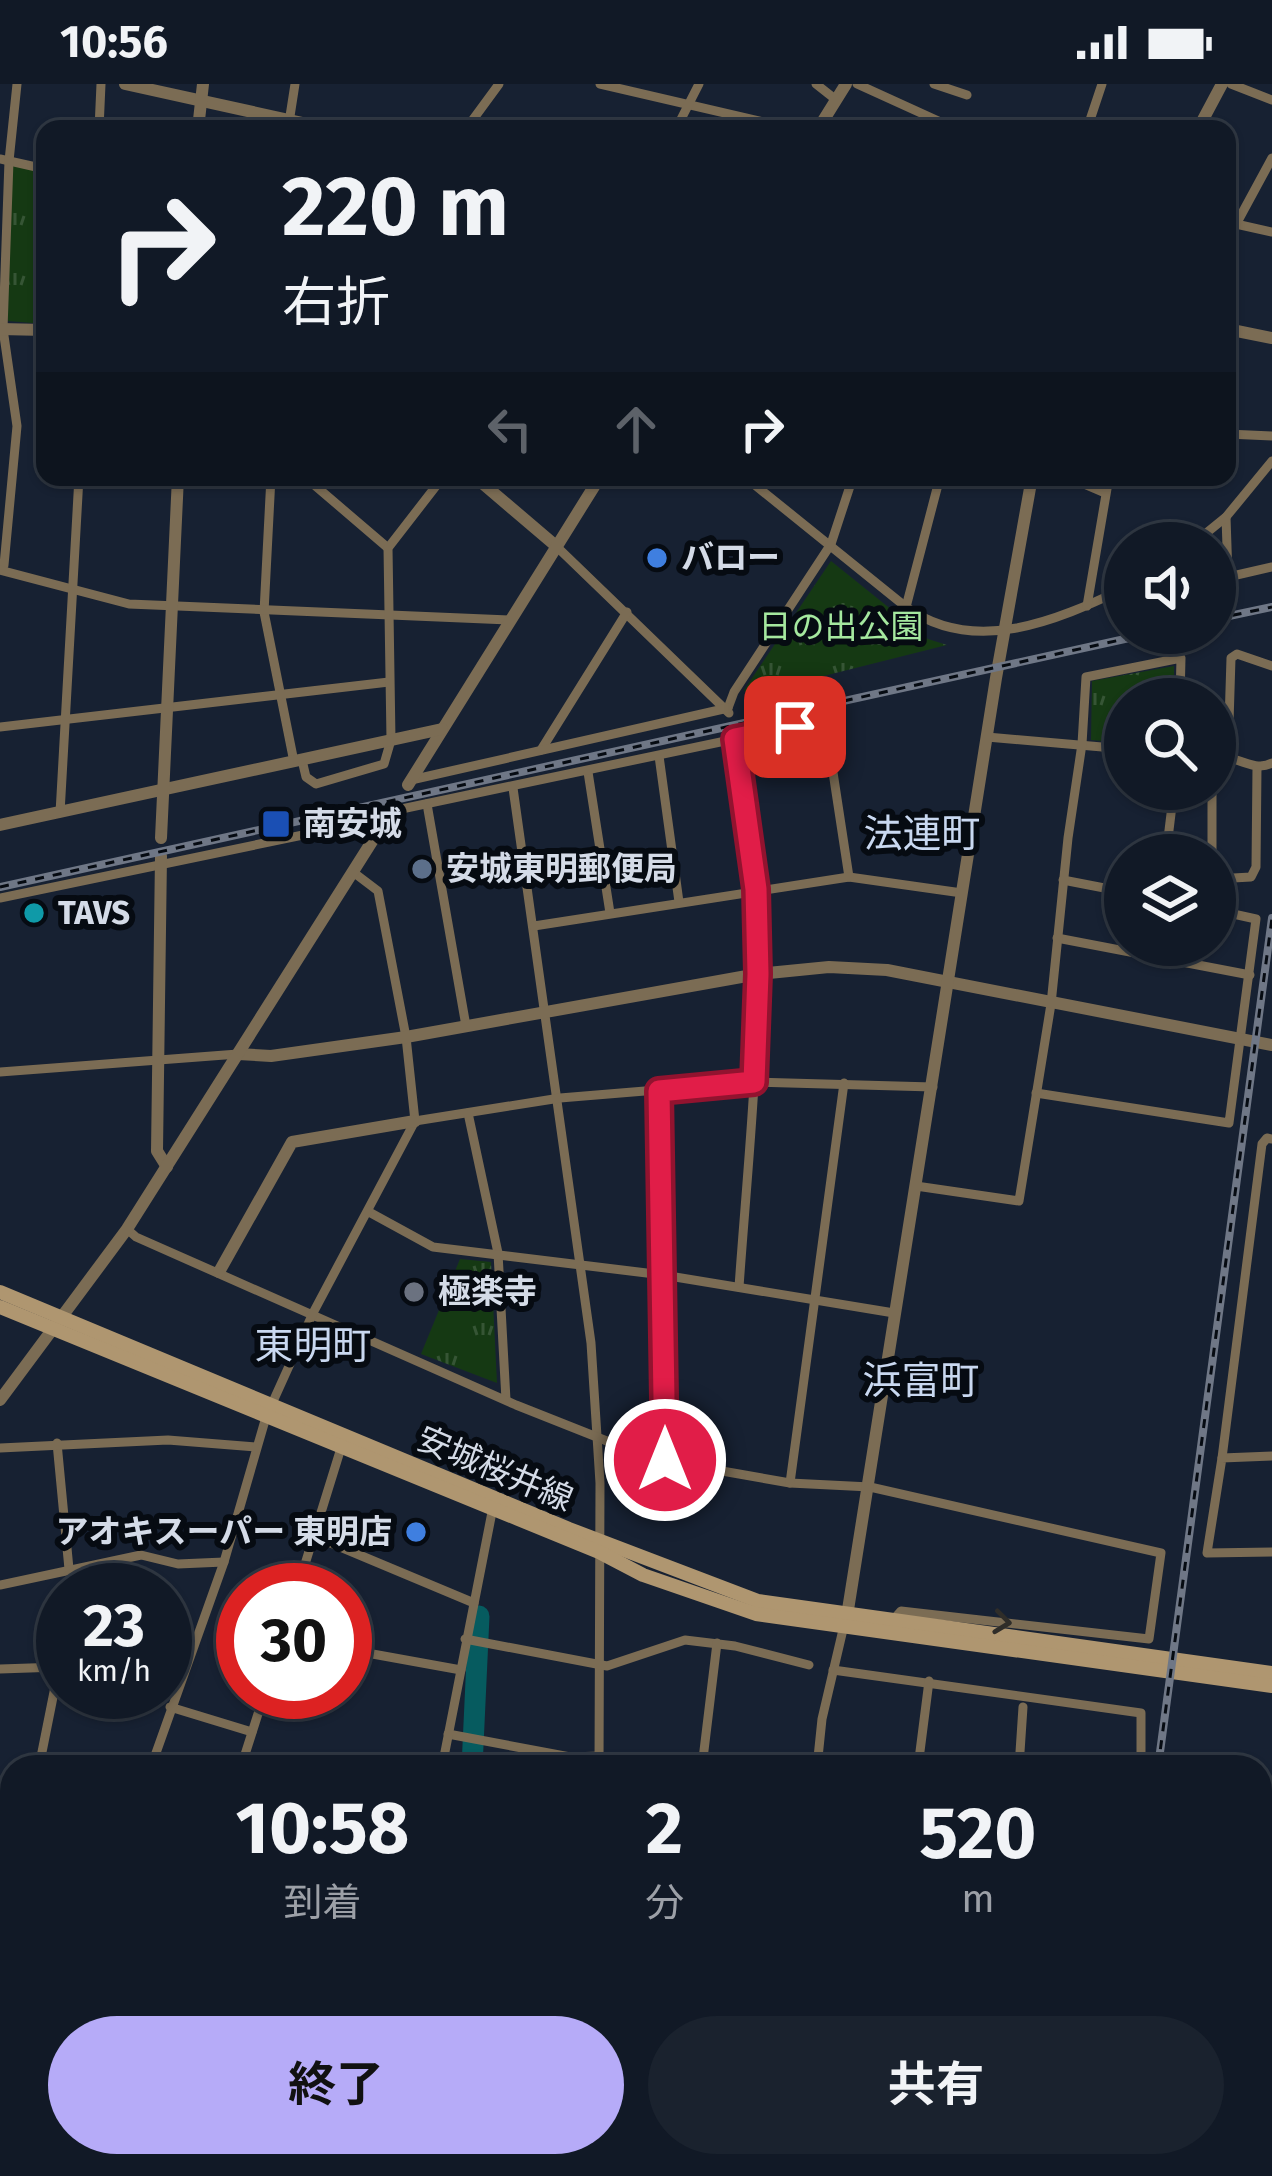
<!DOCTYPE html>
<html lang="ja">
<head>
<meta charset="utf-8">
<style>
	:root { --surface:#111926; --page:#1a222e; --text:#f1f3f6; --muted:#9ca0a7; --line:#303843; --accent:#b6abf8 }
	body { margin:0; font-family:"Fira Sans","Noto Sans JP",sans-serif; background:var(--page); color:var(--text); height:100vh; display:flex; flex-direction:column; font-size:45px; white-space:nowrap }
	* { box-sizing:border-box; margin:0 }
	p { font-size:39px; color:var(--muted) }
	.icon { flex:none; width:66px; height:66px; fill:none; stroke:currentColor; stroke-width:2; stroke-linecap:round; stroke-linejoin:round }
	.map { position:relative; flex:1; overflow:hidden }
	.sheet { position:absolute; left:0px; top:1671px; width:1272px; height:423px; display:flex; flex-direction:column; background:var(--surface); border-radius:36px 36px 0 0; box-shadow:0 3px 9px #0004,0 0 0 3px var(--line) }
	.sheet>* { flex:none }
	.banner { position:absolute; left:36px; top:36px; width:1200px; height:366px; border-radius:24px; box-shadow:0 3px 9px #0004,0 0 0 3px var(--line); background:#111926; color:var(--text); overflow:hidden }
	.tools { position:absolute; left:1104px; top:438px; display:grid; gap:24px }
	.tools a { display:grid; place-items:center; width:132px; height:132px; border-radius:50%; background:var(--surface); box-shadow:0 3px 9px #0004,0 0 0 3px var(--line); font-size:60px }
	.speed { position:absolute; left:36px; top:1479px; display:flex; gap:24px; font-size:60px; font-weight:700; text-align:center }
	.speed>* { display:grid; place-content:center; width:156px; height:156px; border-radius:50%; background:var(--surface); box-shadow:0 3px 9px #0004,0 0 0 3px var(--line); line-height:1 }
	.speed small { font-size:30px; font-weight:400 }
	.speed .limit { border:18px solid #d22; background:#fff; color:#111 }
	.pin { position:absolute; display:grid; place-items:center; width:102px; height:102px; color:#fff; margin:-51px; border-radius:24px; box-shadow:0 6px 18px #0006 }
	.me { position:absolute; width:132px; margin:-66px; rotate:0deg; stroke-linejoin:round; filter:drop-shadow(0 0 9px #0008) }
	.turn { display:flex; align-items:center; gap:42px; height:252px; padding:0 48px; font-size:54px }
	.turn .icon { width:156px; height:156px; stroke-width:2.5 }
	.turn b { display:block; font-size:84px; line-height:102px }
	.lanes { display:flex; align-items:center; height:114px; padding:0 48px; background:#0003; justify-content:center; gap:60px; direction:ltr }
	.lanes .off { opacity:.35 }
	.eta { display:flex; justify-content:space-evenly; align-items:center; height:204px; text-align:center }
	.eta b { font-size:72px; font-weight:700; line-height:84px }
	.primary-button { display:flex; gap:24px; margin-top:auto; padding:24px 48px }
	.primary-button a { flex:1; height:138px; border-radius:72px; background:var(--accent); color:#111; font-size:48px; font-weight:700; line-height:138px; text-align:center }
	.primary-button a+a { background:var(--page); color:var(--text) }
	.status { display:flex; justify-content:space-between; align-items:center; height:84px; padding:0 60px; background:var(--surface); direction:ltr }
	.status svg { height:33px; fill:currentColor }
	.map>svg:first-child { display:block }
	.park { fill:url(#park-tufts) }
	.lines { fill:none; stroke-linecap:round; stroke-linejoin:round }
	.river { stroke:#065b5f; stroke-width:21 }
	.minor { stroke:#7b6c54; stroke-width:9 }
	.tertiary { stroke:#7b6c54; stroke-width:12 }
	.secondary { stroke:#af9670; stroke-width:14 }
	.primary { stroke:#d8b785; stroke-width:15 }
	.rail-casing { stroke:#6f7786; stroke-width:8 }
	.rail { stroke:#060b12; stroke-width:3; stroke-dasharray:9; stroke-linecap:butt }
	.oneway { stroke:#2f2d29 }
	.route-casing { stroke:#92132f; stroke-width:30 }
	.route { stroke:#e11d48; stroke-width:21 }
	.shop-dot { fill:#3f7fe0; stroke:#060b12; stroke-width:4.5 }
	.transit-dot { fill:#1a4fb4; stroke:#060b12; stroke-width:4.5 }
	.service-dot { fill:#5c6f8a; stroke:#060b12; stroke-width:4.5 }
	.culture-dot { fill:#0f9aa8; stroke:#060b12; stroke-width:4.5 }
	.worship-dot { fill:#6b7280; stroke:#060b12; stroke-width:4.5 }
	.labels { text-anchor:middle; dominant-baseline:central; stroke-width:12; stroke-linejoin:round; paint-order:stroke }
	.poi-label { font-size:33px; font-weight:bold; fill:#d4dbe7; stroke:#060b12; text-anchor:start }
	.park-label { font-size:33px; fill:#a5e89f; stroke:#060b12 }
	.street-label { font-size:33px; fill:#d4dbe7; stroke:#060b12 }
	.quarter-label { font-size:39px; fill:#c9d8f0; stroke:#060b12 }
</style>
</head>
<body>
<div class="status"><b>10:56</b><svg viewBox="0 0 49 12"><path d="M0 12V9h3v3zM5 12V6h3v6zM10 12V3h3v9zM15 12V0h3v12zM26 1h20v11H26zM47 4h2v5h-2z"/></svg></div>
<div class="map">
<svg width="1272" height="2092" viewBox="0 0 1272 2092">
	<defs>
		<pattern id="park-tufts" width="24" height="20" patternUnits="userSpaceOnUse" patternTransform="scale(3)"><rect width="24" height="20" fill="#153913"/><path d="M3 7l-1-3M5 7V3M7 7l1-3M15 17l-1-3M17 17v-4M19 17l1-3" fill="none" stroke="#365535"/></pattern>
	</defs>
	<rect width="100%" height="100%" fill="#172132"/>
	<g class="park">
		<path d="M9,77L45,85V240L8,237Z"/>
		<path d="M831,477L928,555L947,561L748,611L744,606Z"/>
		<path d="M1174,582V615H1125V659L1091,656L1092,597Z"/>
		<path d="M460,1175L491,1178L497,1299L421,1270Z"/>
	</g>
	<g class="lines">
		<g class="river">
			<path d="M472,1683L479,1532"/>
			<path d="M554,2092L555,2082"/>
		</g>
		<g class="minor">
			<path d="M600,0L794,45"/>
			<path d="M816,0L835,15"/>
			<path d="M857,0L956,45"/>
			<path d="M934,0L967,11"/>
			<path d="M1231,0L1272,16"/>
			<path d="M99,45L101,0"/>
			<path d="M288,45L295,0"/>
			<path d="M466,45L499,0"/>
			<path d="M676,45L699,0"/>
			<path d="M1087,45L1102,0"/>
			<path d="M0,75L45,85"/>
			<path d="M1227,138L1272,148"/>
			<path d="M1227,157L1272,74"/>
			<path d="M1227,350L1272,352"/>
			<path d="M271,393L264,528L294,678"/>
			<path d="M305,393L388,464"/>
			<path d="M745,393L906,523C974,572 1056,537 1125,504"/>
			<path d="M1068,393L1103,408"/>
			<path d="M1226,433L1228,493"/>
			<path d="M1194,459L1226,433L1272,377"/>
			<path d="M556,462L729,629"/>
			<path d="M0,482L4,481L17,342L3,245L9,77L17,0"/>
			<path d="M0,486L129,520L509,536"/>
			<path d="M1215,496L1272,483"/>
			<path d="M1087,522L1109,393"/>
			<path d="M906,523L940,393"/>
			<path d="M728,624L734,608L831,460L853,393"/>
			<path d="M0,643L389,598"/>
			<path d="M733,646C777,828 752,1019 739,1203"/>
			<path d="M987,653L1125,665"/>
			<path d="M541,666L627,528"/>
			<path d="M1215,671C1234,671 1255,689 1272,679"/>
			<path d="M1228,671L1231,574L1237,570L1272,582"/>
			<path d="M659,672L679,818"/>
			<path d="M302,676L306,693L316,700L384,680L391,656L388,464L443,393"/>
			<path d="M588,688L610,829"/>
			<path d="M411,696L728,624"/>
			<path d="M513,704L591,1259L600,1399L599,1683"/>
			<path d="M427,720L466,942"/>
			<path d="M392,727L825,636L849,793"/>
			<path d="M60,729L79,393"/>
			<path d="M1166,771L1174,705"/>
			<path d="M1212,771V705"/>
			<path d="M524,777L600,767"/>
			<path d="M1215,795L1251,793L1256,783L1257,683"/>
			<path d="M1063,796L1125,808"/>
			<path d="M0,814L385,734"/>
			<path d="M534,842L849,793L962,809"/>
			<path d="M1057,854L1250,891"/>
			<path d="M0,988L238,970"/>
			<path d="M659,1007L665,1377"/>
			<path d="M1036,1009L1229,1039L1256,835L1215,826"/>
			<path d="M468,1029L498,1169L506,1316"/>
			<path d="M415,1037L560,1014L754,998L933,1003"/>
			<path d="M916,1102L1019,1117L1051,920L1068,754L1082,660L1086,593L1181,574L1180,615"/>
			<path d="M369,1128L433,1163L663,1191L894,1229"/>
			<path d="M127,1145L136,1153L516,1321L627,1365L665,1377L790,1399L870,1403L1161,1469L1149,1555L901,1527L894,1535"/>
			<path d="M57,1359L69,1485"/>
			<path d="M0,1364L168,1356L256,1363"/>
			<path d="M1272,1372L1222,1374L1207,1469L1272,1468"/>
			<path d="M1222,1374L1262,1060L1267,1054L1272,1055"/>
			<path d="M790,1399L844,999"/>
			<path d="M314,1452L474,1519"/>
			<path d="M0,1501L141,1471L178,1480L224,1478"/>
			<path d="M297,1506L341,1364"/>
			<path d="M465,1555L607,1582L685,1556L735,1562L809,1581"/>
			<path d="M345,1565L461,1586"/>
			<path d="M0,1585L59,1583L39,1683"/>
			<path d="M833,1586L1141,1629V1683"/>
			<path d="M170,1623L252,1648"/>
			<path d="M448,1650L570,1673L601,1672"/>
			<path d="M151,1683L224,1478L266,1333L313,1229L415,1037L406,953L378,807L353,788"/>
			<path d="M241,1683L265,1608"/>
			<path d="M442,1683L493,1423"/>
			<path d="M702,1683L717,1559"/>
			<path d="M817,1683L822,1635L845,1537"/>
			<path d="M918,1683L929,1597"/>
			<path d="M1019,1683L1023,1623"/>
			<path d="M1260,1699L1272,1700"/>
			<path d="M1260,1795L1272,1797"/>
			<path d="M5,1853L12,1817"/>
			<path d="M1260,1880L1272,1888"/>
			<path d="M0,2052L12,2053"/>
			<path d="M44,2082L45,2092"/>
			<path d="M387,2082L411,2092"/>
			<path d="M600,2082V2092"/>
			<path d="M795,2082L797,2092"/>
			<path d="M957,2082L963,2092"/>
			<path d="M225,2092L227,2082"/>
			<path d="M364,2092L366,2082"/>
			<path d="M475,2092L477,2082"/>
			<path d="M1083,2092L1086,2082"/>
		</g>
		<g class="tertiary">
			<path d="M125,0L330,45"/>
			<path d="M198,45L203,0"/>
			<path d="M818,45L846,0"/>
			<path d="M1198,45L1222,0"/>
			<path d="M0,245L45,246"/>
			<path d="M1227,245L1272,254"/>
			<path d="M475,393L556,462"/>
			<path d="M408,701L600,393"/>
			<path d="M0,741L442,645"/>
			<path d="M161,754L178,393"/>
			<path d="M161,772L157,1067L167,1083"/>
			<path d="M238,970L271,972L406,953L758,890L829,883L887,886L1272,961"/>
			<path d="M219,1188L292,1058L415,1037"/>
			<path d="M0,1316L127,1145L395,721"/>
			<path d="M847,1532L996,594L1032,393"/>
			<path d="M1260,2071L1272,2062"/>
			<path d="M1170,2082V2092"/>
			<path d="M1232,2092L1245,2082"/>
		</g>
		<g class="secondary">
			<path d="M0,1208L569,1445L758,1517L1272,1589"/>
			<path d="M0,1223L599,1468L643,1491L756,1530L1272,1602"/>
		</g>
		<g class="primary">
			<path d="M0,1921L12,1932"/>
			<path d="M153,2082L160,2092"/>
		</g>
		<g class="rail-casing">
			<g id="rail">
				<path d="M1215,535L1272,523"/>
				<path d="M0,803L1152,549"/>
				<path d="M1158,1683L1272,834"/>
				<path d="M1102,2092L1104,2082"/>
			</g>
		</g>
		<use href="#rail" class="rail"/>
	</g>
	<defs><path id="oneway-chevron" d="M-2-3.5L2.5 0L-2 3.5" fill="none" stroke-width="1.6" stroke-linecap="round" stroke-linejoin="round" transform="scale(3)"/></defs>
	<use class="oneway" href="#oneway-chevron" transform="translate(1002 1538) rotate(7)"/>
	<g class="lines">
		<g class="route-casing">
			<path id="route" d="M665,1376L659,1007L754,998L758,890L756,805L735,655L795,643"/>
		</g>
		<use href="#route" class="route"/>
	</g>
	<g class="shop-dot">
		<circle cx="657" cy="474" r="12"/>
		<circle cx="416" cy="1448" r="12"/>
	</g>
	<rect class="transit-dot" x="261" y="725" width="30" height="30" rx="6"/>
	<circle class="service-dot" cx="422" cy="785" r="12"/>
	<circle class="culture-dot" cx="34" cy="829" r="12"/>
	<circle class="worship-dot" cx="414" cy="1208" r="12"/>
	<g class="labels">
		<g class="poi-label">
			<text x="681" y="474">バロー</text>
			<text x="303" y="740">南安城</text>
			<text x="446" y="785">安城東明郵便局</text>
			<text x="58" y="829">TAVS</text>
			<text x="438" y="1208">極楽寺</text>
			<text x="392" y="1448" text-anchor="end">アオキスーパー 東明店</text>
		</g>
		<g class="park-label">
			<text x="841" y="543">日の出公園</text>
		</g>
		<g class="street-label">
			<text transform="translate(495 1385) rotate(23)">安城桜井線</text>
		</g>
		<g class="quarter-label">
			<text x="922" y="750">法連町</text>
			<text x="313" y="1262">東明町</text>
			<text x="921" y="1297">浜富町</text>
		</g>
	</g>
</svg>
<div class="tools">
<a><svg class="icon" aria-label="sound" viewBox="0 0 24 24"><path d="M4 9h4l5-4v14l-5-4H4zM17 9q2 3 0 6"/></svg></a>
<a><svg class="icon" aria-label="search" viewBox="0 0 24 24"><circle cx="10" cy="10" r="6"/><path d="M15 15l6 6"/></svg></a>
<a><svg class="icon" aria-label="layers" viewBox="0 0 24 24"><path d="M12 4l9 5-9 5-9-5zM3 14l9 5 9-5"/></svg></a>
</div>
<div class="speed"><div>23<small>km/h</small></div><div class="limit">30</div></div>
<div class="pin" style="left:795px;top:643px;background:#d93025"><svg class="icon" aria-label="arrive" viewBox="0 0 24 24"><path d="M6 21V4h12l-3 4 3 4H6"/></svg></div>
<svg class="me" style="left:665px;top:1376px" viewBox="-20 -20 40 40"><circle r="17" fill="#e11d48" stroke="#fff" stroke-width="3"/><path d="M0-11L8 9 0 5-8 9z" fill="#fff"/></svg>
<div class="banner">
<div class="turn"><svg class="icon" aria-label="right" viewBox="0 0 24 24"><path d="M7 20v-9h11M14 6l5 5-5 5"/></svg><div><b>220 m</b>右折</div></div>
<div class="lanes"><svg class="icon off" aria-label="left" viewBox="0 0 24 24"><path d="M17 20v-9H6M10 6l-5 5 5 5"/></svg><svg class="icon off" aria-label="ahead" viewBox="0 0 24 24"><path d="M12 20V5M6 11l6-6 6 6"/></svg><svg class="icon" aria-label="right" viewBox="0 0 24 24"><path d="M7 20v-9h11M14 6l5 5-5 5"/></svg></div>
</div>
<section class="sheet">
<div class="eta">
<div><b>10:58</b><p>到着</p></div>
<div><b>2</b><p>分</p></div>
<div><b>520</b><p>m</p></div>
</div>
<div class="primary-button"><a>終了</a><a>共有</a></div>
</section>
</div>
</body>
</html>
